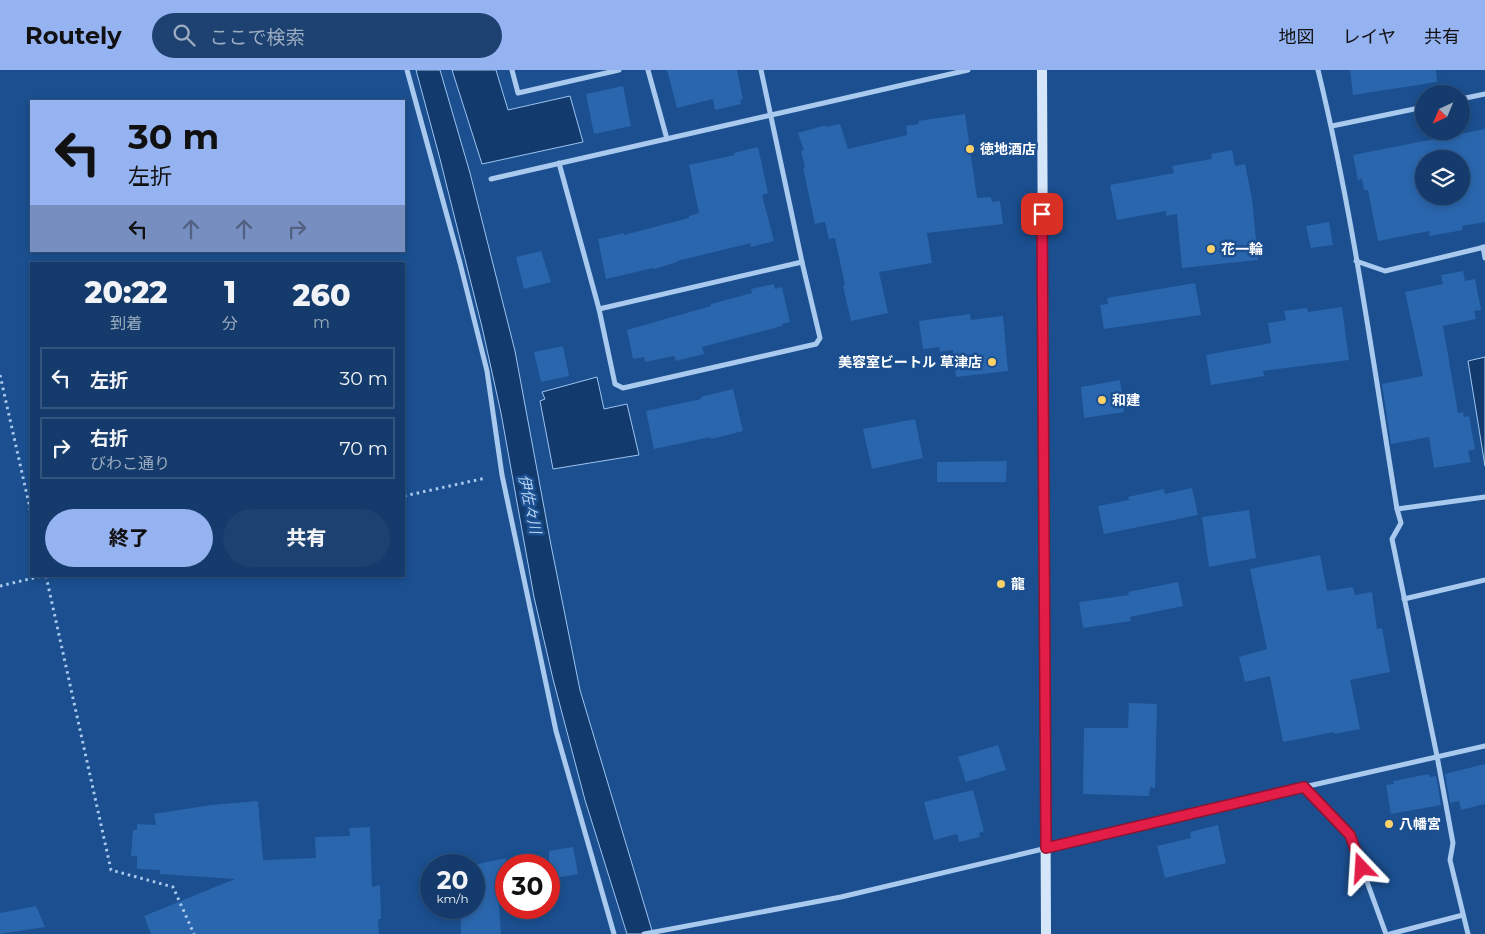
<!DOCTYPE html>
<html lang="ja">
<head>
<meta charset="utf-8">
<style>
	:root { --surface:#143b6b; --page:#1d4271; --text:#f1f3f6; --muted:#9dadc1; --line:#33557e; --accent:#95b2f1 }
	body { margin:0; font-family:Montserrat,"Noto Sans JP",sans-serif; background:var(--page); color:var(--text); height:100vh; display:flex; flex-direction:column; font-size:19px; white-space:nowrap }
	* { box-sizing:border-box; margin:0 }
	p { font-size:16px; color:var(--muted) }
	.icon { flex:none; width:28px; height:28px; fill:none; stroke:currentColor; stroke-width:2; stroke-linecap:round; stroke-linejoin:round }
	.map { position:relative; flex:1; overflow:hidden }
	.sheet { position:absolute; left:30px; top:192px; width:375px; height:315px; display:flex; flex-direction:column; background:var(--surface); border-radius:0px; box-shadow:0 2px 8px #0003,0 0 0 1px var(--line) }
	.sheet>* { flex:none }
	.top-card { position:absolute; left:30px; top:30px; width:375px; height:152px; border-radius:0px; box-shadow:0 2px 8px #0003,0 0 0 1px var(--line); background:#95b2f1; color:#111; overflow:hidden }
	.needle { width:32px; rotate:224deg }
	.fabs { position:absolute; left:1415px; top:15px; display:grid; gap:10px }
	.fabs a { display:grid; place-items:center; width:55px; height:55px; border-radius:50%; background:var(--surface); box-shadow:0 2px 8px #0003,0 0 0 1px var(--line); font-size:25px }
	.speed { position:absolute; left:420px; top:784px; display:flex; gap:10px; font-size:25px; font-weight:700; text-align:center }
	.speed>* { display:grid; place-content:center; width:65px; height:65px; border-radius:50%; background:var(--surface); box-shadow:0 2px 8px #0003,0 0 0 1px var(--line); line-height:1 }
	.speed small { font-size:12px; font-weight:400 }
	.speed .limit { border:8px solid #d22; background:#fff; color:#111 }
	.pin { position:absolute; display:grid; place-items:center; width:42px; height:42px; color:#fff; margin:-21px; border-radius:10px; box-shadow:0 2px 8px #0006 }
	.me { position:absolute; width:55px; margin:-28px; rotate:340deg; stroke-linejoin:round; filter:drop-shadow(0 0 4px #0008) }
	.turn { display:flex; align-items:center; gap:18px; height:105px; padding:0 15px; font-size:22px }
	.turn .icon { width:65px; height:65px; stroke-width:2.5 }
	.turn b { display:block; font-size:35px; line-height:42px }
	.lanes { display:flex; align-items:center; height:48px; padding:0 15px; background:#0003; justify-content:center; gap:25px; direction:ltr }
	.lanes .off { opacity:.35 }
	.eta { display:flex; justify-content:space-evenly; align-items:center; height:85px; text-align:center }
	.eta b { font-size:30px; font-weight:800; line-height:35px }
	.action { display:flex; gap:10px; margin-top:auto; padding:10px 15px }
	.action a { flex:1; height:58px; border-radius:30px; background:var(--accent); color:#111; font-size:20px; font-weight:800; line-height:58px; text-align:center }
	.action a+a { background:var(--page); color:var(--text) }
	ul { padding:0; list-style:none }
	li { display:flex; align-items:center; gap:15px; height:62px; margin:0 10px 8px; padding:0 5px; border:2px solid var(--line); border-radius:0px }
	li div { flex:1 }
	li b { display:block; font-size:19px }
	li em { font-style:normal }
	header { display:flex; align-items:center; gap:30px; box-sizing:border-box; height:70px; padding:0 25px; background:var(--accent); color:#111 }
	header strong { font-size:24px }
	nav { display:flex; gap:28px; margin-inline-start:auto; font-size:18px }
	.search { width:350px; height:45px; background:var(--page); display:flex; align-items:center; gap:12px; box-sizing:border-box; padding:0 18px; border-radius:28px; color:var(--muted); font-size:19px }
	.map>svg:first-child { display:block }
	.water { fill:#123a6d; stroke:#9cc4f0 }
	.building { fill:#2a66ad; fill-rule:evenodd }
	.lines { fill:none; stroke-linecap:round; stroke-linejoin:round }
	.path { stroke:#a9c9ee; stroke-width:3; stroke-dasharray:2.5 4; stroke-linecap:butt }
	.street { stroke:#a9c9ee; stroke-width:5 }
	.secondary { stroke:#d6e6fa; stroke-width:10 }
	.route-casing { stroke:#92132f; stroke-width:12 }
	.route { stroke:#e11d48; stroke-width:9 }
	.poi-dot { fill:#ffd166; stroke:#1b4f8f; stroke-width:2 }
	.labels { text-anchor:middle; dominant-baseline:central; stroke-width:5; stroke-linejoin:round; paint-order:stroke }
	.poi-label { font-size:14px; font-weight:bold; fill:#fff; stroke:#1b4f8f; text-anchor:start }
	.water-label { font-size:15px; font-style:italic; fill:#b5d3f5; stroke:#1b4f8f }
</style>
</head>
<body>
<header>
<strong>Routely</strong>
<div class="search"><svg class="icon" aria-label="search" viewBox="0 0 24 24"><circle cx="10" cy="10" r="6"/><path d="M15 15l6 6"/></svg>ここで検索</div>
<nav><a>地図</a><a>レイヤ</a><a>共有</a></nav>
</header>
<div class="map">
<svg width="1485" height="864" viewBox="0 0 1485 864">
	<rect width="100%" height="100%" fill="#1b4f8f"/>
	<g class="water">
		<path d="M416,0H440L470,103L515,281L551,475L580,620L653,864H627L585,730L553,609L534,527L501,343L482,257L440,89Z"/>
		<path d="M452,0H496L508,40L570,26L583,72L482,94Z"/>
		<path d="M1485,287V396L1468,291Z"/>
		<path d="M597,307L604,339L627,334L639,385L553,399L540,331L545,329L542,322Z"/>
	</g>
	<g class="building">
		<path d="M667,0H737L743,29L740,30L741,34L715,40L713,29L677,38Z"/>
		<path d="M1350,0H1436L1437,12L1353,25Z"/>
		<path d="M623,16L631,56L594,64L586,24Z"/>
		<path d="M965,44L977,128L991,127L992,132L1000,131L1003,154L927,163L932,193L879,202L888,243L851,251L843,216L845,215L835,168L829,169L825,152L815,154L803,98L805,97L801,81L804,80L798,63L826,55V57L840,54L848,79L907,65L906,56L919,54L918,51Z"/>
		<path d="M1485,59V152L1462,156L1463,160L1430,166L1429,161L1378,171L1368,120H1364L1362,109L1358,110L1353,85ZM1424,89H1461V126H1424Z"/>
		<path d="M758,77L768,123L762,125L774,171L751,177L750,173L743,175L677,191V192L654,199L653,198L606,209L598,169L624,163V165L689,148V146L699,143L689,95L735,85L734,83Z"/>
		<path d="M1232,80L1235,96L1245,94L1252,129L1258,190L1182,198L1177,144L1166,146V141L1117,150L1110,115L1174,103L1172,96L1212,89L1211,84Z"/>
		<path d="M1329,152L1333,175L1311,178L1306,156Z"/>
		<path d="M541,181L551,212L524,219L516,187Z"/>
		<path d="M1463,201L1465,211L1475,209L1481,240L1474,241L1476,249L1443,256L1458,343L1463,342L1464,347L1469,346L1475,379L1468,381L1471,392L1434,398L1429,367L1391,374L1382,314L1423,306L1405,222L1443,214L1441,205Z"/>
		<path d="M1195,213L1201,245L1104,259L1100,235L1108,234L1107,228Z"/>
		<path d="M774,214L775,219L782,217L790,252L782,254V256L771,259L702,277L704,284L676,291L674,286L645,292L644,287L633,289L627,260L711,236V234L752,223L751,219Z"/>
		<path d="M1342,237L1349,290L1263,301L1264,306L1211,315L1206,285L1271,273L1268,253L1286,250L1284,241L1307,238L1308,242Z"/>
		<path d="M970,244L971,250L1003,246L1008,301L956,307L953,280L940,282L939,277L923,279L919,251Z"/>
		<path d="M563,276L569,306L541,312L534,282Z"/>
		<path d="M1120,310L1124,342L1084,348L1081,317Z"/>
		<path d="M733,319L743,361L711,369V367L654,379L646,341L701,329V327Z"/>
		<path d="M915,349L923,388L872,399L863,359Z"/>
		<path d="M1007,391L1006,412H937V392Z"/>
		<path d="M1192,418L1198,445L1104,464L1098,436L1129,430L1128,427L1164,419L1165,424Z"/>
		<path d="M1249,440L1256,488L1209,497L1202,447Z"/>
		<path d="M1320,485L1327,521L1353,517L1355,525L1372,522L1377,559L1382,558L1390,602L1350,610L1360,659L1334,664V662L1283,672L1270,606L1245,612L1239,587L1267,579L1250,499Z"/>
		<path d="M1178,512L1183,536L1130,547L1131,551L1083,558L1079,532L1129,525L1128,522Z"/>
		<path d="M1129,633L1157,634L1155,718L1150,717L1149,726L1083,724L1084,658H1128Z"/>
		<path d="M998,675L1006,700L966,712L958,687Z"/>
		<path d="M1485,694V734L1461,740L1459,731L1450,733L1445,704Z"/>
		<path d="M1429,704L1430,707L1436,706L1441,735L1391,744L1386,715L1394,714L1393,711Z"/>
		<path d="M973,720L984,761L979,763L980,767L959,772L957,764L934,770L924,732Z"/>
		<path d="M258,731L263,790L316,788L315,767L350,766L349,758L370,757L372,817L380,815L381,849H378L379,864H151L144,846L235,809L160,804V800L137,799V786H131L133,760H137V754L156,755L154,744L211,735Z"/>
		<path d="M1218,755L1226,793L1165,808L1157,776L1191,768L1190,762Z"/>
		<path d="M573,777L578,804L549,809V781Z"/>
		<path d="M506,788V820L498,822L501,864H461L460,838H474V795Z"/>
		<path d="M36,836L45,857L0,864V843Z"/>
	</g>
	<g class="lines">
		<g class="path">
			<path d="M0,305L31,443"/>
			<path d="M404,426L486,408"/>
			<path d="M46,506L111,800L173,817L194,864"/>
			<path d="M0,516L42,506"/>
		</g>
		<g class="street">
			<path d="M407,0L460,193L487,301L502,405L556,661L614,864"/>
			<path d="M512,0L518,23L619,0"/>
			<path d="M648,0L667,69"/>
			<path d="M1318,0C1353,144 1373,292 1397,439L1401,453L1392,469L1437,686L1453,773L1450,790L1468,864"/>
			<path d="M1461,29L1485,24"/>
			<path d="M1332,56L1424,37"/>
			<path d="M559,93L599,239L615,314L623,318L816,274L820,268L802,192L761,0"/>
			<path d="M491,109L968,0"/>
			<path d="M1483,177L1485,188"/>
			<path d="M1356,191L1385,201L1485,177"/>
			<path d="M599,239L802,192"/>
			<path d="M1397,439L1485,427"/>
			<path d="M1404,529L1485,510"/>
			<path d="M1304,717L1350,765L1386,864"/>
			<path d="M644,864L841,827L1304,717L1485,676"/>
			<path d="M1390,864L1463,845"/>
		</g>
		<path class="secondary" d="M1042,0L1046,864"/>
	</g>
	<g class="lines">
		<g class="route-casing">
			<path id="route" d="M1042,144L1046,778L1304,717L1350,765L1362,798"/>
		</g>
		<use href="#route" class="route"/>
	</g>
	<g class="poi-dot">
		<circle cx="970" cy="79" r="5"/>
		<circle cx="1211" cy="179" r="5"/>
		<circle cx="992" cy="292" r="5"/>
		<circle cx="1102" cy="330" r="5"/>
		<circle cx="1001" cy="514" r="5"/>
		<circle cx="1389" cy="754" r="5"/>
	</g>
	<g class="labels">
		<g class="poi-label">
			<text x="980" y="79">徳地酒店</text>
			<text x="1221" y="179">花一輪</text>
			<text x="982" y="292" text-anchor="end">美容室ビートル 草津店</text>
			<text x="1112" y="330">和建</text>
			<text x="1011" y="514">龍</text>
			<text x="1399" y="754">八幡宮</text>
		</g>
		<g class="water-label">
			<text transform="translate(530 434) rotate(78)">伊佐々川</text>
		</g>
	</g>
</svg>
<div class="fabs">
<a><svg class="needle" viewBox="-14 -14 28 28"><path d="M0-13l5 13h-10z" fill="#e53935"/><path d="M0 13l5-13h-10z" fill="#9dadc1"/></svg></a>
<a><svg class="icon" aria-label="layers" viewBox="0 0 24 24"><path d="M12 4l9 5-9 5-9-5zM3 14l9 5 9-5"/></svg></a>
</div>
<div class="speed"><div>20<small>km/h</small></div><div class="limit">30</div></div>
<div class="pin" style="left:1042px;top:144px;background:#d93025"><svg class="icon" aria-label="arrive" viewBox="0 0 24 24"><path d="M6 21V4h12l-3 4 3 4H6"/></svg></div>
<svg class="me" style="left:1362px;top:798px" viewBox="-20 -20 40 40"><path d="M0-17L14 15 0 8-14 15z" fill="#e11d48" stroke="#fff" stroke-width="4"/></svg>
<div class="top-card">
<div class="turn"><svg class="icon" aria-label="left" viewBox="0 0 24 24"><path d="M17 20v-9H6M10 6l-5 5 5 5"/></svg><div><b>30 m</b>左折</div></div>
<div class="lanes"><svg class="icon" aria-label="left" viewBox="0 0 24 24"><path d="M17 20v-9H6M10 6l-5 5 5 5"/></svg><svg class="icon off" aria-label="ahead" viewBox="0 0 24 24"><path d="M12 20V5M6 11l6-6 6 6"/></svg><svg class="icon off" aria-label="ahead" viewBox="0 0 24 24"><path d="M12 20V5M6 11l6-6 6 6"/></svg><svg class="icon off" aria-label="right" viewBox="0 0 24 24"><path d="M7 20v-9h11M14 6l5 5-5 5"/></svg></div>
</div>
<section class="sheet">
<div class="eta">
<div><b>20:22</b><p>到着</p></div>
<div><b>1</b><p>分</p></div>
<div><b>260</b><p>m</p></div>
</div>
<ul>
<li><svg class="icon" aria-label="left" viewBox="0 0 24 24"><path d="M17 20v-9H6M10 6l-5 5 5 5"/></svg><div><b>左折</b></div><em>30 m</em></li>
<li><svg class="icon" aria-label="right" viewBox="0 0 24 24"><path d="M7 20v-9h11M14 6l5 5-5 5"/></svg><div><b>右折</b><p>びわこ通り</p></div><em>70 m</em></li>
</ul>
<div class="action"><a>終了</a><a>共有</a></div>
</section>
</div>
</body>
</html>
